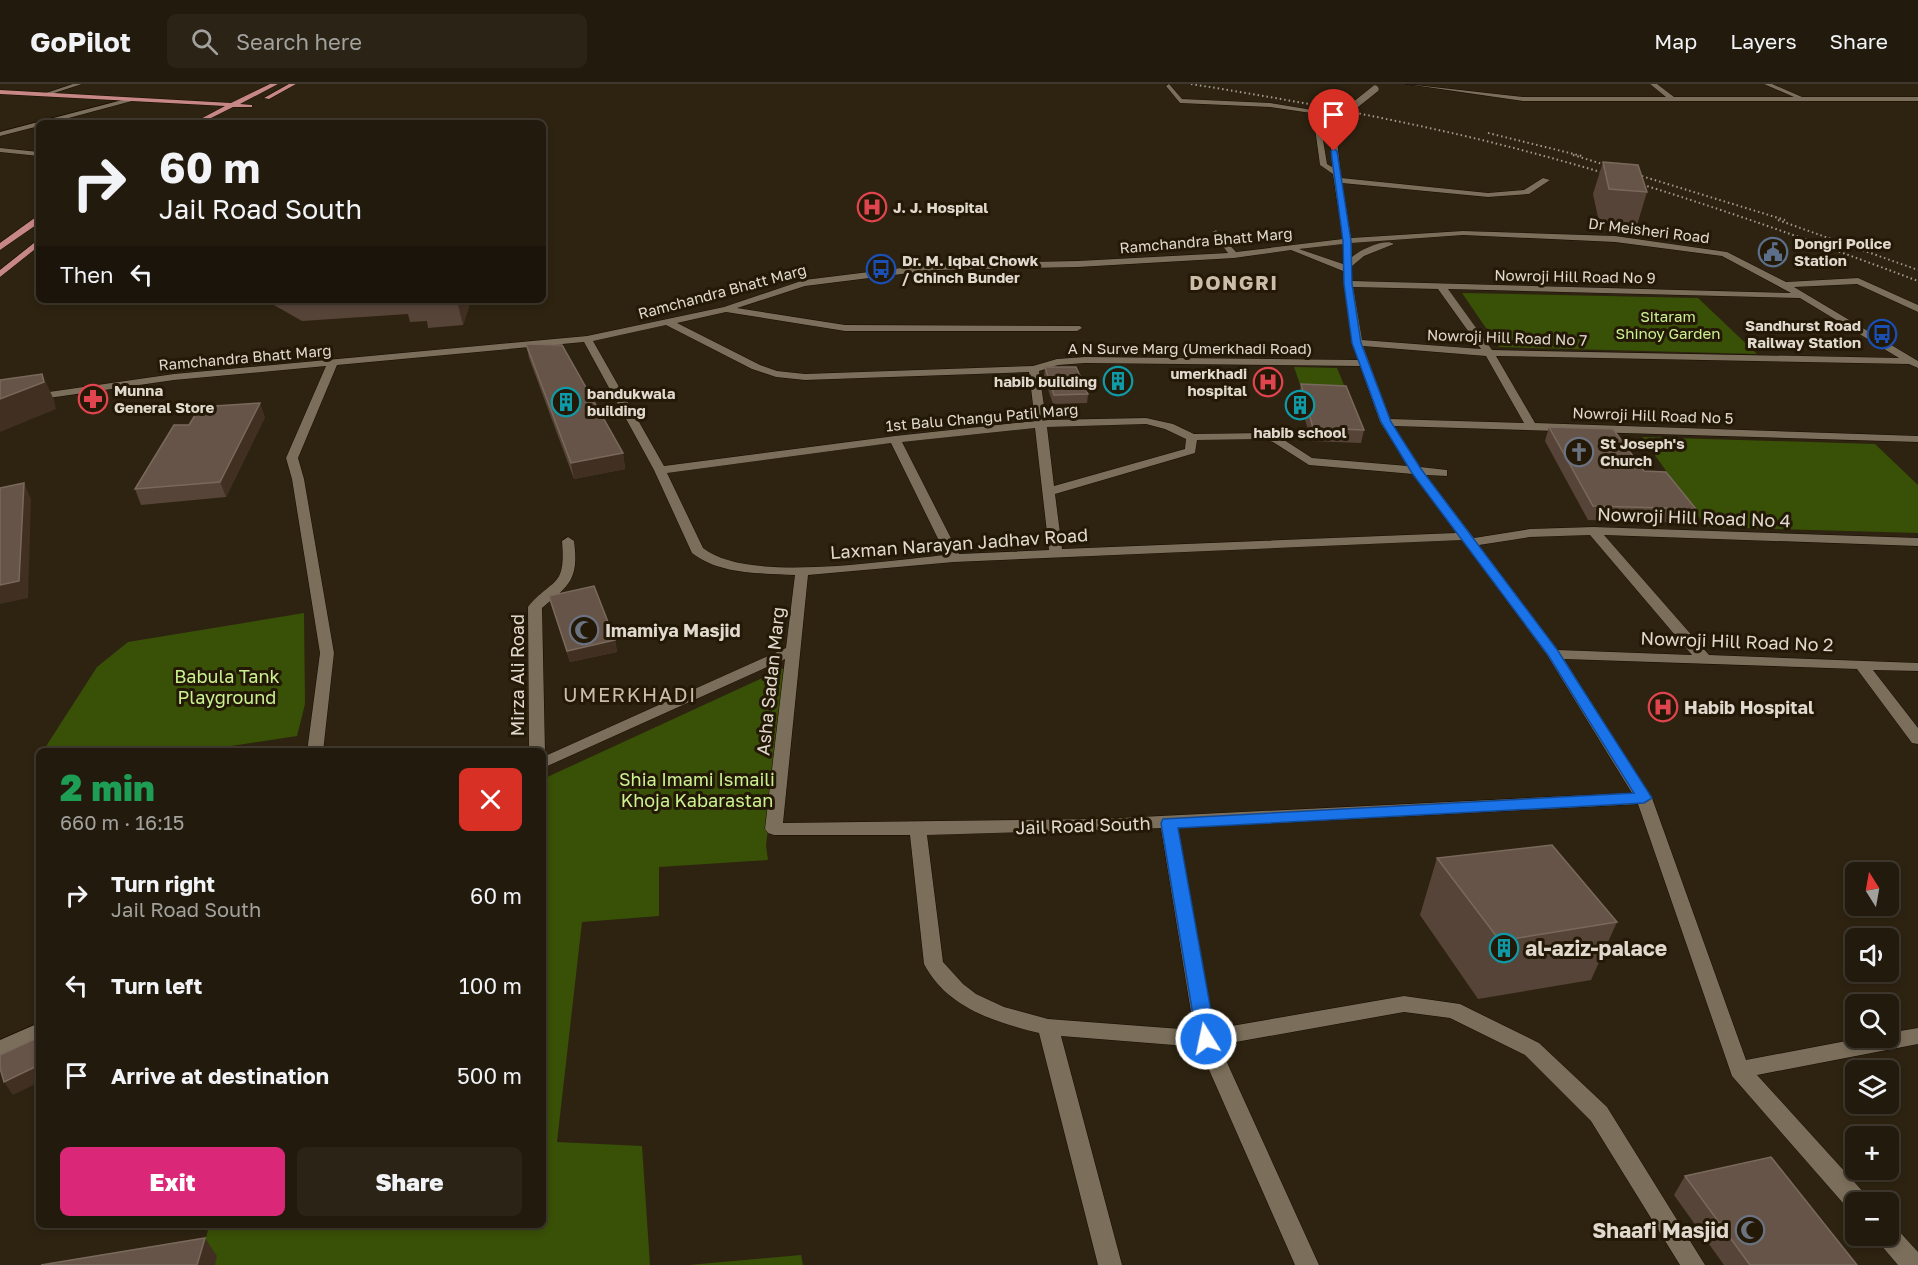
<!DOCTYPE html>
<html lang="en">
<head>
<meta charset="utf-8">
<style>
	:root { --surface:#221a0d; --page:#2a2316; --text:#f1f3f6; --muted:#a2a19d; --line:#3f382e; --accent:#db2777 }
	body { margin:0; font-family:"Golos Text",sans-serif; background:var(--page); color:var(--text); height:100vh; display:flex; flex-direction:column; font-size:22px; white-space:nowrap }
	* { box-sizing:border-box; margin:0 }
	p { font-size:20px; color:var(--muted) }
	.icon { flex:none; width:33px; height:33px; fill:none; stroke:currentColor; stroke-width:2; stroke-linecap:round; stroke-linejoin:round }
	.map { position:relative; flex:1; overflow:hidden }
	.details { position:absolute; left:36px; top:664px; width:510px; height:480px; display:flex; flex-direction:column; background:var(--surface); border-radius:9px; box-shadow:0 3px 9px #0003,0 0 0 2px var(--line) }
	.details>* { flex:none }
	.hud { position:absolute; left:36px; top:36px; width:510px; height:183px; border-radius:9px; box-shadow:0 3px 9px #0003,0 0 0 2px var(--line); background:#221a0d; color:var(--text); overflow:hidden }
	.needle { width:39px; rotate:349deg }
	.tools { position:absolute; left:1845px; top:778px; display:grid; gap:12px }
	.tools a { display:grid; place-items:center; width:54px; height:54px; border-radius:9px; background:var(--surface); box-shadow:0 3px 9px #0003,0 0 0 2px var(--line); font-size:30px }
	.pin { position:absolute; display:grid; place-items:center; width:51px; height:51px; color:#fff; margin:-62px -26px; border-radius:50% 50% 50% 0; rotate:-45deg; box-shadow:0 0 6px #0007 }
	.pin .icon { rotate:45deg }
	.me { position:absolute; width:66px; margin:-33px; rotate:350deg; stroke-linejoin:round; filter:drop-shadow(0 0 4px #0008) }
	.turn { display:flex; align-items:center; gap:21px; height:126px; padding:0 24px; font-size:27px }
	.turn .icon { width:78px; height:78px; stroke-width:2.5 }
	.turn b { display:block; font-size:42px; line-height:51px }
	.then { display:flex; align-items:center; height:57px; padding:0 24px; background:#0003; gap:12px; font-size:22px }
	.round { display:grid; place-items:center; flex:none; width:63px; height:63px; border-radius:9px; background:var(--page) }
	.summary { display:flex; align-items:center; justify-content:space-between; height:102px; padding:0 24px }
	h1 { font-size:36px; font-weight:800; line-height:45px; color:#1e9e55 }
	.action { display:flex; gap:12px; margin-top:auto; padding:12px 24px }
	.action a { flex:1; height:69px; border-radius:9px; background:var(--accent); color:#fff; font-size:24px; font-weight:800; line-height:69px; text-align:center }
	.action a+a { background:var(--page); color:var(--text) }
	ul { padding:0; list-style:none }
	li { display:flex; align-items:center; gap:18px; height:90px; padding:0 24px }
	li div { flex:1 }
	li b { display:block; font-size:22px }
	li em { font-style:normal }
	header { display:flex; align-items:center; gap:36px; box-sizing:border-box; height:84px; padding:0 30px; background:var(--surface); border-bottom:2px solid var(--line) }
	header strong { font-size:28px }
	nav { display:flex; gap:33px; margin-inline-start:auto; font-size:21px }
	.search { width:420px; height:54px; background:var(--page); display:flex; align-items:center; gap:15px; box-sizing:border-box; padding:0 21px; border-radius:9px; color:var(--muted); font-size:22px }
	.map>svg:first-child { display:block }
	.green { fill:#395007 }
	.lines { fill:none; stroke-linecap:round; stroke-linejoin:round }
	.minor-casing { stroke:#160c00; stroke-width:1 }
	.major-casing { stroke:#160c00; stroke-width:1 }
	.minor { fill:#7b6e5a; fill-rule:evenodd }
	.major { fill:#c78784; fill-rule:evenodd }
	.rail { stroke:#a59c8f; stroke-width:2; stroke-dasharray:1.5 3; stroke-linecap:butt }
	.minor-bridge-casing { stroke:#160c00; stroke-width:8; stroke-linecap:butt }
	.minor-bridge { stroke:#7b6e5a; stroke-width:7 }
	.wall { fill:#574438 }
	.shaded-wall { fill:#413022 }
	.building { fill:#665448; stroke:#79695d; stroke-width:1.5 }
	.route { fill:#1a73e8; stroke:#114b97; stroke-width:1.5 }
	.labels { text-anchor:middle; dominant-baseline:central; stroke-width:6; stroke-linejoin:round; paint-order:stroke }
	.far-poi-label { font-size:15px; font-weight:bold; fill:#e1d9ce; stroke:#241907; text-anchor:start }
	.far-street-label { font-size:15px; fill:#e1d9ce; stroke:#241907 }
	.far-park-label { font-size:15px; fill:#cbf291; stroke:#241907 }
	.street-label { font-size:18px; fill:#e1d9ce; stroke:#241907 }
	.poi-label { font-size:18px; font-weight:bold; fill:#e1d9ce; stroke:#241907; text-anchor:start }
	.park-label { font-size:18px; fill:#cbf291; stroke:#241907 }
	.far-district-label { font-size:20px; font-weight:bold; letter-spacing:1.5px; fill:#cbbda7; stroke:#241907 }
	.neighbourhood-label { font-size:20px; letter-spacing:1.5px; fill:#cbbda7; stroke:#241907 }
	.near-poi-label { font-size:21px; font-weight:bold; fill:#e1d9ce; stroke:#241907; text-anchor:start }
</style>
</head>
<body>
<header>
<strong>GoPilot</strong>
<div class="search"><svg class="icon" aria-label="search" viewBox="0 0 24 24"><circle cx="10" cy="10" r="6"/><path d="M15 15l6 6"/></svg>Search here</div>
<nav><a>Map</a><a>Layers</a><a>Share</a></nav>
</header>
<div class="map">
<svg width="1918" height="1181" viewBox="0 0 1918 1181">
	<rect width="100%" height="100%" fill="#2e2311"/>
	<g class="green">
		<path d="M1462,209L1698,214L1757,270L1499,263Z"/>
		<path d="M1294,283L1337,284L1349,313L1304,312Z"/>
		<path d="M1642,353L1875,360L1918,401V449L1706,443Z"/>
		<path d="M304,529L305,620L297,652L198,667H43L97,583L128,558Z"/>
		<path d="M786,583L766,762L768,776L659,783V832L582,838L557,1058L642,1062L650,1181H199L209,1142H543V695Z"/>
		<path d="M801,1171L803,1181H689Z"/>
	</g>
	<g class="lines">
		<g class="minor-casing">
			<g id="minor">
				<path d="M73,0H82L45,12L40,11Z"/>
				<path d="M1169,0L1182,15L1270,19L1331,29L1321,44L1327,80L1332,83L1330,46L1338,32H1342L1336,46L1341,94L1488,109L1524,106L1543,94L1550,96L1529,110L1488,113L1342,99L1351,154L1463,147L1615,152L1727,168L1786,198L1858,194L1918,221V228L1857,200L1794,203L1918,277V284L1909,280L1496,272L1535,339L1918,352V358L1394,342L1420,383L1447,386V392L1426,391L1474,454L1530,445L1593,443L1918,454V462L1604,451L1709,571L1918,579V587L1873,586L1918,644V660L1912,659L1857,585L1564,575L1652,714L1746,976L1862,954H1888V949L1918,944V960L1757,991L1866,1111L1870,1119H1856V1129L1850,1127L1732,992L1638,720L1178,744L1214,945L1404,912L1460,920L1539,959L1607,1023L1705,1181H1680L1591,1037L1525,971L1450,934L1404,928L1219,961L1319,1181H1295L1199,963L1061,952L1122,1181H1098L1039,949C995,938 947,924 924,880L910,751H774L768,749L765,745L785,575L543,684V673L786,564L795,491C761,489 720,491 692,469L654,386L584,258L337,281L298,374L304,395L334,569L323,668H307L320,569L292,395L286,374L326,282L174,296L0,321V315L174,290L587,252L724,223L804,196L934,180L1078,177L1228,169L1212,148L1216,146L1236,168L1343,155L1333,90L1320,81L1315,44L1325,31L1270,23L1180,19L1166,2ZM1463,151L1615,158L1722,172L1791,209L1352,197V182L1364,172L1394,160C1385,154 1360,166 1352,173L1351,159ZM1343,160V180L1299,165ZM1291,166L1343,187L1352,259L1358,276L1085,273L1057,275L1033,282L805,290L777,287L760,281L677,239L726,228L845,247H1077L1082,244L1080,242L845,241L737,224L805,202L934,186L1078,183L1234,174ZM1353,203L1438,205L1481,265L1362,256ZM1448,205L1800,214L1899,274L1492,266ZM666,241L752,285L776,293L805,296L1029,288L1035,337L895,352L664,382L593,257ZM1363,262L1486,272L1524,339L1390,335ZM1085,279L1360,282L1380,338L1408,382L1312,374L1281,354L1264,349L1194,350L1173,340L1146,334L1046,336L1039,287L1058,281ZM1146,340L1165,345L1186,355L1185,365L1054,402L1047,343ZM1035,344L1049,466L959,470L902,358ZM1263,355L1273,358L1309,381L1413,390L1456,449L1062,465L1055,410L1195,369L1197,356ZM891,359L946,471C888,476 748,500 703,464L667,389ZM1590,451L1692,571L1558,566L1479,461L1530,453ZM1462,456L1547,571L1632,709L1100,735L783,739L808,491L954,478ZM1161,744L1194,946L1048,935L1004,923L976,910L963,900L943,878L927,751Z"/>
				<path d="M1406,0L1523,13H1666L1650,0H1657L1674,13H1794L1764,0H1772L1802,13H1918V17H1523Z"/>
				<path d="M130,14L132,17L50,39H39V42L0,52V48Z"/>
				<path d="M0,64L39,68V72L0,68Z"/>
				<path d="M568,453L574,457C579,495 570,501 542,524L545,668L543,671V668H529L528,523C553,493 566,505 562,457Z"/>
				<path d="M39,939V956L0,974V956Z"/>
				<path d="M1888,1141L1896,1144L1918,1168V1181H1898L1880,1160L1876,1152H1888Z"/>
			</g>
		</g>
		<g class="major-casing">
			<g id="major">
				<path d="M270,0H278L240,20L252,21V23H233L201,39H193L225,22L0,10V6L231,19Z"/>
				<path d="M289,0H296L269,15L264,14Z"/>
				<path d="M36,133H39V139L0,166V159Z"/>
				<path d="M39,155V162L0,193V186Z"/>
			</g>
		</g>
		<use href="#minor" class="minor"/>
		<use href="#major" class="major"/>
		<g class="rail">
			<path d="M1191,0C1291,16 1391,34 1490,58C1636,94 1778,144 1918,197"/>
			<path d="M1488,49L1582,72"/>
			<path d="M1573,71L1785,136"/>
			<path d="M1778,136L1918,186"/>
		</g>
		<g class="minor-bridge-casing">
			<path id="minor-bridge" d="M1340,33L1375,5"/>
		</g>
		<use href="#minor-bridge" class="minor-bridge"/>
	</g>
	<g class="wall">
		<path d="M1603,78L1647,108L1637,141L1599,138L1593,110Z"/>
		<path d="M265,216H471L463,241L428,244L427,237L410,238L408,230L302,237Z"/>
		<path d="M526,260L623,369L625,385L574,395L529,274Z"/>
		<path d="M1045,283L1088,310L1087,319L1053,320L1044,293Z"/>
		<path d="M1301,300L1364,346L1361,359L1311,357L1299,313Z"/>
		<path d="M265,333L226,413L141,421L135,405L189,341Z"/>
		<path d="M1549,343L1644,387L1696,425L1690,439L1588,436L1545,357Z"/>
		<path d="M549,512L615,556L617,568L570,578L552,523Z"/>
		<path d="M1437,774L1617,838L1591,896L1478,915L1420,831Z"/>
		<path d="M1685,1092L1857,1181H1724L1674,1111Z"/>
	</g>
	<g class="shaded-wall">
		<path d="M457,216H471L463,241L457,217Z"/>
		<path d="M42,290L54,316L56,325L0,348V315Z"/>
		<path d="M260,319L265,333L226,413L220,398Z"/>
		<path d="M623,369L625,385L574,395L571,379Z"/>
		<path d="M24,399L31,415L28,514L0,520V501Z"/>
		<path d="M615,556L617,568L570,578L567,567Z"/>
		<path d="M39,981V998L13,1011L4,998Z"/>
		<path d="M205,1154L217,1172L215,1181H197Z"/>
	</g>
	<g class="building">
		<path d="M1603,78L1638,81L1647,108L1609,105Z"/>
		<path d="M423,216H457L422,219Z"/>
		<path d="M526,260L562,261L623,369L571,379Z"/>
		<path d="M1045,283H1076L1088,310L1054,311Z"/>
		<path d="M42,290L44,298L0,315V296Z"/>
		<path d="M1301,300L1346,302L1364,346L1313,344Z"/>
		<path d="M260,319L220,398L135,405L174,341H189L200,323Z"/>
		<path d="M1549,343L1613,345L1644,387L1666,388L1696,425L1593,422Z"/>
		<path d="M24,399L19,497L0,501V404Z"/>
		<path d="M594,502L615,556L567,567L549,512Z"/>
		<path d="M1552,761L1617,838L1500,857L1437,774Z"/>
		<path d="M39,953V981L4,998L0,984V971Z"/>
		<path d="M1771,1073L1857,1181H1750L1685,1092Z"/>
		<path d="M205,1154L197,1181H41Z"/>
	</g>
	<path class="route" d="M1334,65L1337,67L1351,157L1352,200L1361,259L1391,338L1421,385L1558,567L1652,714L1644,719L1178,744L1216,955L1213,960L1206,962L1200,960L1197,955L1161,739L1163,735L1634,709L1548,571L1412,389L1381,338L1352,259L1344,200L1343,157L1331,67Z"/>
	<defs>
		<g id="hospital-ring" transform="scale(1.5)"><circle r="9.5" fill="#241907" stroke="#e0444e" stroke-width="1.5"/><path d="M-5-5h3v3.5h4V-5h3V5h-3V1.5h-4V5h-3Z" fill="#e0444e"/></g>
		<g id="civic-ring" transform="scale(1.5)"><circle r="9.5" fill="#241907" stroke="#5c6f8a" stroke-width="1.5"/><path d="M-.6-6.5H3V-4.5H.6V-3L4-1V1h2V6H-6V1h2V-1L-.6-3ZM-1.2 2.5V6h2.4V2.5Z" fill="#5c6f8a"/></g>
		<g id="bus-ring" transform="scale(1.5)"><circle r="9.5" fill="#241907" stroke="#1a4fb4" stroke-width="1.5"/><path d="M-5-6H5V4H4V6H2V4H-2V6H-4V4H-5ZM-3.5-4V0h7V-4ZM-3.5 1.2v1.5H-2V1.2ZM2 1.2v1.5H3.5V1.2Z" fill="#1a4fb4"/></g>
		<g id="building-ring" transform="scale(1.5)"><circle r="9.5" fill="#241907" stroke="#0f9aa8" stroke-width="1.5"/><path d="M-4-6H4V6H1V3H-1V6H-4ZM-2.5-4.3h1.7v1.8h-1.7ZM.8-4.3h1.7v1.8H.8ZM-2.5-1h1.7V.8h-1.7ZM.8-1h1.7V.8H.8Z" fill="#0f9aa8"/></g>
		<g id="pharmacy-ring" transform="scale(1.5)"><circle r="9.5" fill="#241907" stroke="#e0444e" stroke-width="1.5"/><path d="M-2-6h4v4h4v4h-4v4h-4v-4h-4v-4h4Z" fill="#e0444e"/></g>
		<g id="church-ring" transform="scale(1.5)"><circle r="9.5" fill="#241907" stroke="#6b7280" stroke-width="1.5"/><path d="M-1.2-6h2.4v3.5h3.3v2.4h-3.3V6h-2.4V-.1h-3.3v-2.4h3.3Z" fill="#6b7280"/></g>
		<g id="mosque-ring" transform="scale(1.5)"><circle r="9.5" fill="#241907" stroke="#6b7280" stroke-width="1.5"/><path d="M3.5-4.9A6 6 0 1 0 3.5 4.9A5 5 0 1 1 3.5-4.9Z" fill="#6b7280"/></g>
	</defs>
	<g fill-rule="evenodd">
		<use href="#hospital-ring" x="872" y="123"/>
		<use href="#civic-ring" x="1773" y="168"/>
		<use href="#bus-ring" x="881" y="185"/>
		<use href="#bus-ring" x="1882" y="250"/>
		<use href="#building-ring" x="1118" y="297"/>
		<use href="#hospital-ring" x="1268" y="298"/>
		<use href="#pharmacy-ring" x="93" y="315"/>
		<use href="#building-ring" x="566" y="318"/>
		<use href="#building-ring" x="1300" y="321"/>
		<use href="#church-ring" x="1579" y="368"/>
		<use href="#mosque-ring" x="584" y="546"/>
		<use href="#hospital-ring" x="1663" y="623"/>
		<use href="#building-ring" x="1504" y="864"/>
		<use href="#mosque-ring" x="1750" y="1146"/>
	</g>
	<g class="labels">
		<g class="far-poi-label">
			<text x="893" y="123">J. J. Hospital</text>
			<text x="1794" y="159">Dongri Police<tspan x="1794" dy="17">Station</tspan></text>
			<text x="902" y="176">Dr. M. Iqbal Chowk<tspan x="902" dy="17">/ Chinch Bunder</tspan></text>
			<text x="1861" y="241" text-anchor="end">Sandhurst Road<tspan x="1861" dy="17">Railway Station</tspan></text>
			<text x="1247" y="289" text-anchor="end">umerkhadi<tspan x="1247" dy="17">hospital</tspan></text>
			<text x="1097" y="297" text-anchor="end">habib building</text>
			<text x="114" y="306">Munna<tspan x="114" dy="17">General Store</tspan></text>
			<text x="587" y="309">bandukwala<tspan x="587" dy="17">building</tspan></text>
			<text x="1300" y="348" text-anchor="middle">habib school</text>
			<text x="1600" y="359">St Joseph's<tspan x="1600" dy="17">Church</tspan></text>
		</g>
		<g class="far-street-label">
			<text transform="translate(1649 146) rotate(7)">Dr Meisheri Road</text>
			<text transform="translate(1206 156) rotate(-5)">Ramchandra Bhatt Marg</text>
			<text transform="translate(1575 192) rotate(1)">Nowroji Hill Road No 9</text>
			<text transform="translate(722 207) rotate(-15)">Ramchandra Bhatt Marg</text>
			<text transform="translate(1507 253) rotate(2)">Nowroji Hill Road No 7</text>
			<text x="1190" y="264">A N Surve Marg (Umerkhadi Road)</text>
			<text transform="translate(245 273) rotate(-5)">Ramchandra Bhatt Marg</text>
			<text transform="translate(1653 331) rotate(2)">Nowroji Hill Road No 5</text>
			<text transform="translate(982 333) rotate(-5)">1st Balu Changu Patil Marg</text>
		</g>
		<g class="far-park-label">
			<text x="1668" y="232">Sitaram<tspan x="1668" dy="17">Shinoy Garden</tspan></text>
		</g>
		<g class="street-label">
			<text transform="translate(1694 433) rotate(2)">Nowroji Hill Road No 4</text>
			<text transform="translate(959 459) rotate(-4)">Laxman Narayan Jadhav Road</text>
			<text transform="translate(1737 557) rotate(2)">Nowroji Hill Road No 2</text>
			<text transform="translate(517 591) rotate(-90)">Mirza Ali Road</text>
			<text transform="translate(770 597) rotate(-84)">Asha Sadan Marg</text>
			<text transform="translate(1083 741) rotate(-2)">Jail Road South</text>
		</g>
		<g class="poi-label">
			<text x="605" y="546">Imamiya Masjid</text>
			<text x="1684" y="623">Habib Hospital</text>
		</g>
		<g class="park-label">
			<text x="227" y="592">Babula Tank<tspan x="227" dy="21">Playground</tspan></text>
			<text x="697" y="695">Shia Imami Ismaili<tspan x="697" dy="21">Khoja Kabarastan</tspan></text>
		</g>
		<g class="far-district-label">
			<text x="1234" y="198">DONGRI</text>
		</g>
		<g class="neighbourhood-label">
			<text x="630" y="610">UMERKHADI</text>
		</g>
		<g class="near-poi-label">
			<text x="1525" y="864">al-aziz-palace</text>
			<text x="1729" y="1146" text-anchor="end">Shaafi Masjid</text>
		</g>
	</g>
</svg>
<div class="tools">
<a><svg class="needle" viewBox="-14 -14 28 28"><path d="M0-13l5 13h-10z" fill="#e53935"/><path d="M0 13l5-13h-10z" fill="#a2a19d"/></svg></a>
<a><svg class="icon" aria-label="sound" viewBox="0 0 24 24"><path d="M4 9h4l5-4v14l-5-4H4zM17 9q2 3 0 6"/></svg></a>
<a><svg class="icon" aria-label="search" viewBox="0 0 24 24"><circle cx="10" cy="10" r="6"/><path d="M15 15l6 6"/></svg></a>
<a><svg class="icon" aria-label="layers" viewBox="0 0 24 24"><path d="M12 4l9 5-9 5-9-5zM3 14l9 5 9-5"/></svg></a>
<a>+</a>
<a>−</a>
</div>
<div class="pin" style="left:1334px;top:67px;background:#d93025"><svg class="icon" aria-label="arrive" viewBox="0 0 24 24"><path d="M6 21V4h12l-3 4 3 4H6"/></svg></div>
<svg class="me" style="left:1206px;top:955px" viewBox="-20 -20 40 40"><circle r="17" fill="#1a73e8" stroke="#fff" stroke-width="3"/><path d="M0-11L8 9 0 5-8 9z" fill="#fff"/></svg>
<div class="hud">
<div class="turn"><svg class="icon" aria-label="right" viewBox="0 0 24 24"><path d="M7 20v-9h11M14 6l5 5-5 5"/></svg><div><b>60 m</b>Jail Road South</div></div>
<div class="then">Then<svg class="icon" aria-label="left" viewBox="0 0 24 24"><path d="M17 20v-9H6M10 6l-5 5 5 5"/></svg></div>
</div>
<section class="details">
<div class="summary"><div><h1>2 min</h1><p>660 m · 16:15</p></div><a class="round" style="background:#d93025;color:#fff"><svg class="icon" aria-label="close" viewBox="0 0 24 24"><path d="M6 6l12 12M18 6L6 18"/></svg></a></div>
<ul>
<li><svg class="icon" aria-label="right" viewBox="0 0 24 24"><path d="M7 20v-9h11M14 6l5 5-5 5"/></svg><div><b>Turn right</b><p>Jail Road South</p></div><em>60 m</em></li>
<li><svg class="icon" aria-label="left" viewBox="0 0 24 24"><path d="M17 20v-9H6M10 6l-5 5 5 5"/></svg><div><b>Turn left</b></div><em>100 m</em></li>
<li><svg class="icon" aria-label="arrive" viewBox="0 0 24 24"><path d="M6 21V4h12l-3 4 3 4H6"/></svg><div><b>Arrive at destination</b></div><em>500 m</em></li>
</ul>
<div class="action"><a>Exit</a><a>Share</a></div>
</section>
</div>
</body>
</html>
